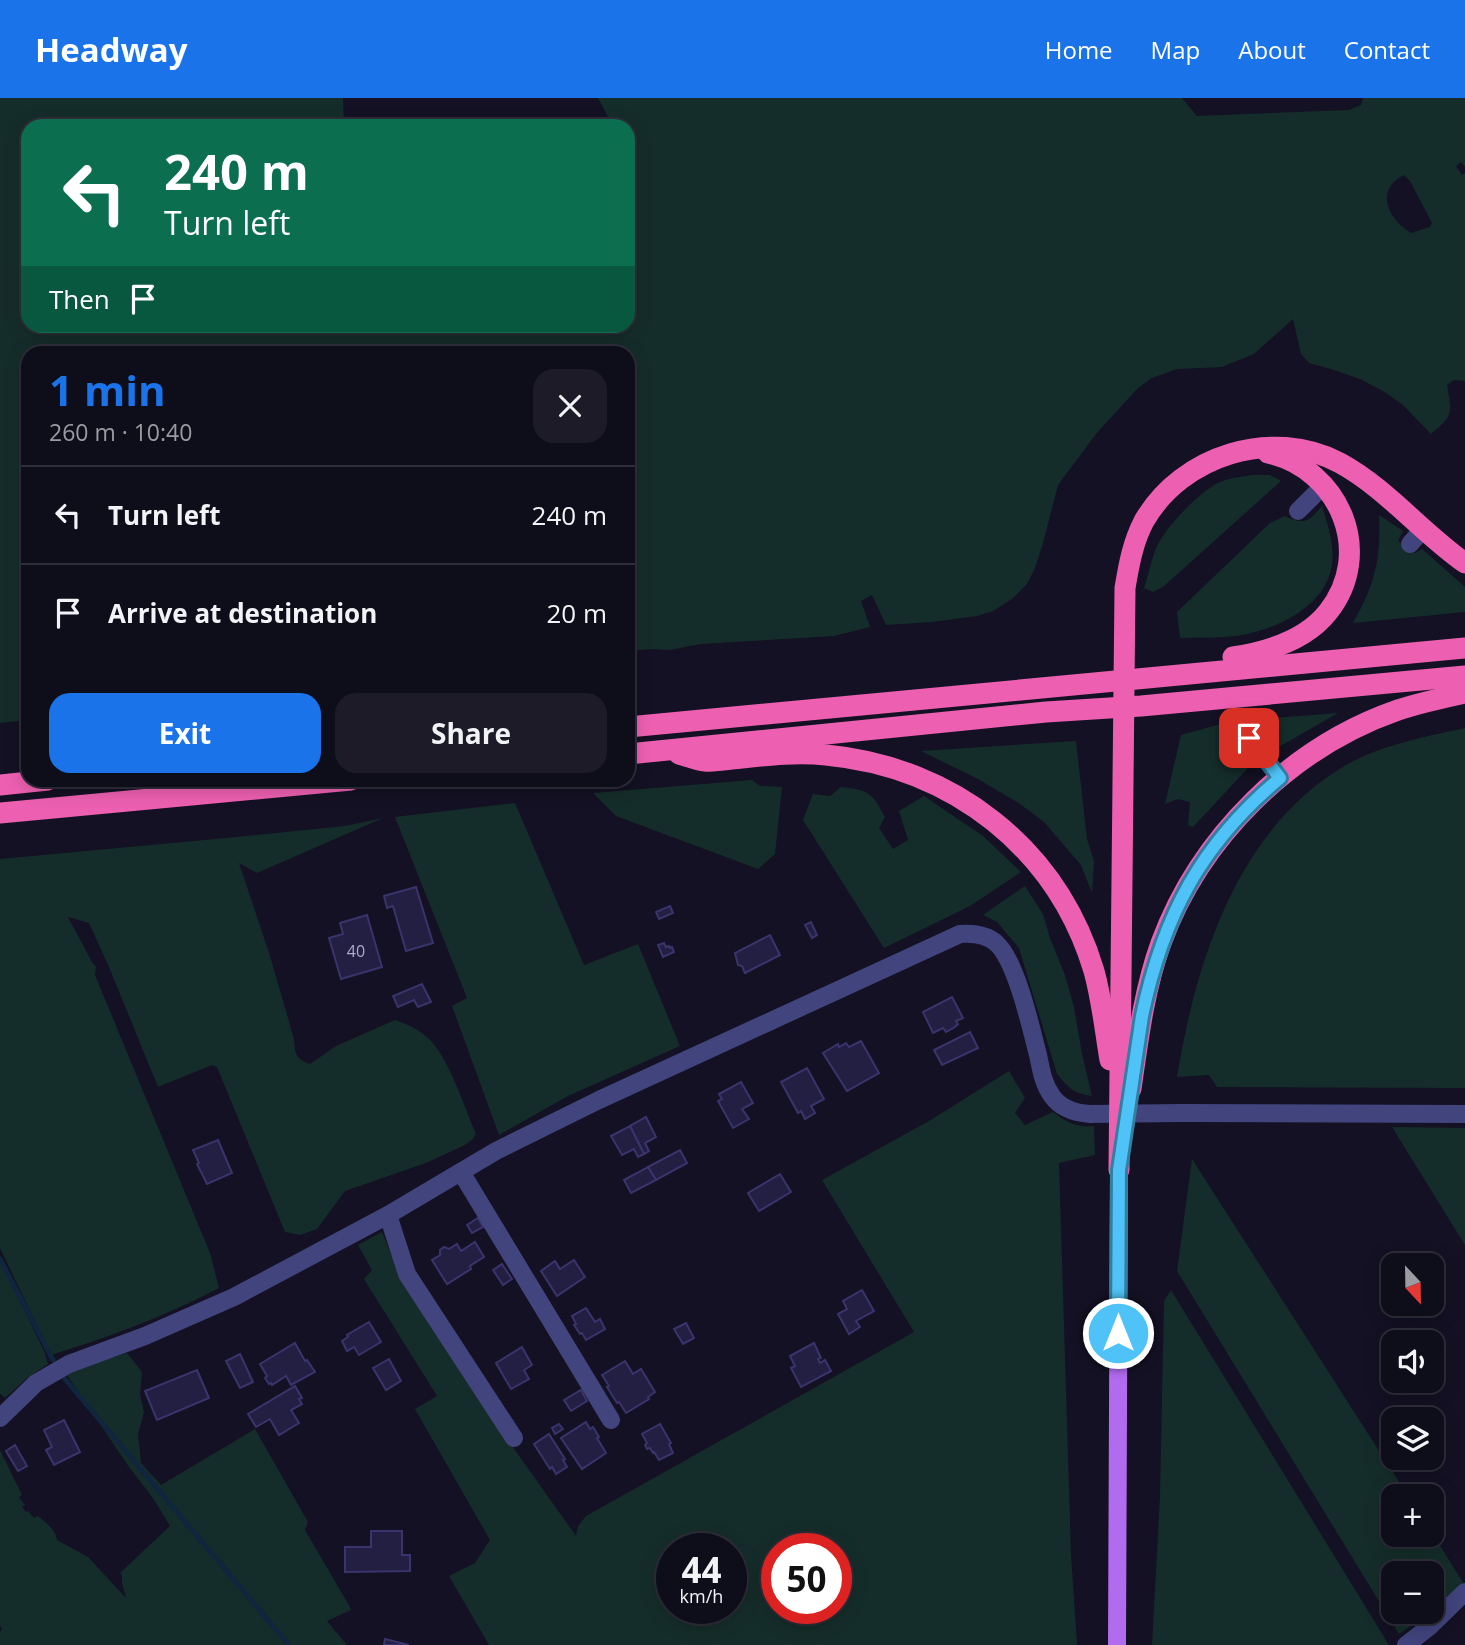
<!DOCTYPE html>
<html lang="en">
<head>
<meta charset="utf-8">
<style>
	:root { --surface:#0e0d1a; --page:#1c1b27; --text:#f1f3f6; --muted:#9b9ca2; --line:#2e2d39; --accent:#1a73e8 }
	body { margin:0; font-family:"Open Sans",sans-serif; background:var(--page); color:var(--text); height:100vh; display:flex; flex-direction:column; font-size:26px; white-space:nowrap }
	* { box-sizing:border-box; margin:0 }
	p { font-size:23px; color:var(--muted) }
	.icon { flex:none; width:38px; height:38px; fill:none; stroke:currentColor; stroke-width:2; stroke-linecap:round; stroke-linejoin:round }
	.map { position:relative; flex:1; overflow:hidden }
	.sheet { position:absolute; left:21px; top:248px; width:614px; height:441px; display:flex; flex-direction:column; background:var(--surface); border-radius:21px; box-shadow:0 4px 18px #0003,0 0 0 2px var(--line) }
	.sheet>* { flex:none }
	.hud { position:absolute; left:21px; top:21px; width:614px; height:214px; border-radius:21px; box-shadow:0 4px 18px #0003,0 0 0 2px var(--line); background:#0b6e4f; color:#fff; overflow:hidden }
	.needle { width:46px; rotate:158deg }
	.controls { position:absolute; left:1381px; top:1155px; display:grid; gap:14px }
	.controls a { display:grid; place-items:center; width:63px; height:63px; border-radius:14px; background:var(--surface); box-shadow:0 4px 18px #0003,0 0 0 2px var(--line); font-size:35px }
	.speed { position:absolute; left:656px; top:1435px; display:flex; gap:14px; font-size:35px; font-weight:700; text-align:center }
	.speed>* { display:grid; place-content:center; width:91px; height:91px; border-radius:50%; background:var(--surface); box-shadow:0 4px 18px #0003,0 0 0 2px var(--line); line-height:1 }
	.speed small { font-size:18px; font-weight:400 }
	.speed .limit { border:10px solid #d22; background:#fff; color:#111 }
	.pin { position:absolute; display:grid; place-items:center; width:60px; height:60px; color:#fff; margin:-30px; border-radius:14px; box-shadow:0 4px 10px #0006 }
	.me { position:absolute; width:77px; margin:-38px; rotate:0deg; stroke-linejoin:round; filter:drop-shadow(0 0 5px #0008) }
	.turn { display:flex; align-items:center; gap:24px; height:147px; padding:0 28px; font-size:32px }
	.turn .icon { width:91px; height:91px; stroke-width:2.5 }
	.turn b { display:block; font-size:49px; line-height:60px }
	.then { display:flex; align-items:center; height:66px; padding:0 28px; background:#0003; gap:14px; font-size:26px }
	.round { display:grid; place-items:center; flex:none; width:74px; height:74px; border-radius:21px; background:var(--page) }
	.summary { display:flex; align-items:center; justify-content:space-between; height:119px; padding:0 28px }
	h1 { font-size:42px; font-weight:700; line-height:52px; color:var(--accent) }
	.action { display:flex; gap:14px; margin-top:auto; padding:14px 28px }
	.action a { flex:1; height:80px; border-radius:21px; background:var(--accent); color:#fff; font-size:28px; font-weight:700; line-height:80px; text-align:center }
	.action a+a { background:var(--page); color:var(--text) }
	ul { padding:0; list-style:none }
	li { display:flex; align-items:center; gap:21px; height:98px; padding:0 28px; border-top:2px solid var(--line) }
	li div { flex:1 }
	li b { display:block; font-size:26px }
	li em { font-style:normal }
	header { display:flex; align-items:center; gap:42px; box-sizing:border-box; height:98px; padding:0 35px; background:var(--accent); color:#fff }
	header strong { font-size:33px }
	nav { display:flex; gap:38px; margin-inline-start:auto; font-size:24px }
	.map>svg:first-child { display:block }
	.green { fill:#152d2a; fill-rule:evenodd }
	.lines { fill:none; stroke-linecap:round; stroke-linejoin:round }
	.stream { stroke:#10253e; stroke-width:5 }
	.building { fill:#231f42; stroke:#3a346c; stroke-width:2 }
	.minor { stroke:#41447d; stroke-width:18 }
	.major { stroke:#b16bef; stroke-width:18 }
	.highway { stroke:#ed60b1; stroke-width:21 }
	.route-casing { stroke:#337fa1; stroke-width:18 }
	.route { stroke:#4fc3f7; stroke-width:12 }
	.labels { text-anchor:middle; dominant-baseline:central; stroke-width:7; stroke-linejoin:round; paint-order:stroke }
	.number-label { font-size:16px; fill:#acaacd }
</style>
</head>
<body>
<header>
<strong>Headway</strong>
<nav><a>Home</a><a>Map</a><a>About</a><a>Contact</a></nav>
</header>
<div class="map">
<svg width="1465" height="1547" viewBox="0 0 1465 1547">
	<rect width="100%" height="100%" fill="#131123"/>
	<g class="green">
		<path d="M0,0H343L344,28H28V228H628V88L633,86L634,69L628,58V28H613L598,0H1182L1197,18L1349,12L1361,7L1363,0H1465V69L1461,64L1456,68L1462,77L1465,75V283L1454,282L1447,287C1452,315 1454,317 1431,336L1403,307L1383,293L1360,281L1331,271L1309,265L1301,256L1293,221L1254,256L1222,269L1177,271L1152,280L1137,291L1096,336L1058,387L1043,445L1035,470L1027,486L1012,501L993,513L977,518L932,524L886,527L872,497L861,503L870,529L834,538L701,546L670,552L653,551L628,553V256H28V622L0,625ZM1404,77L1410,83L1432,125L1430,129L1411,135C1388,121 1374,92 1404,77Z"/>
		<path d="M1253,377H1270L1281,383L1163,489L1153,494L1144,490C1149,476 1151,461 1157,448C1166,429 1198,396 1216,386C1228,380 1240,379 1253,377Z"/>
		<path d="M1322,408C1328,427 1336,451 1331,471C1324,505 1286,526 1255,534C1232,541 1204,539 1180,540L1177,514L1270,425L1285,418C1304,427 1309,424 1322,408Z"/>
		<path d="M1379,417L1403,433L1398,443L1415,455L1422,451L1465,489V514L1353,525C1375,486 1381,462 1379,417Z"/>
		<path d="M1338,615L1277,650L1258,633L1240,644L1250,668L1193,729L1188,727L1190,704L1178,701L1165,706L1181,637L1232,623Z"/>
		<path d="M1465,630V990L1217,989L1209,977L1177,979C1196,863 1238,728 1348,666C1384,646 1425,639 1465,630Z"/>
		<path d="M1076,643L1087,741L1094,763L1092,795L1081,767L1044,724L1020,706L978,681L921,653Z"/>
		<path d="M752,682L760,688L782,689L775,756L758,771L616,718L593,695Z"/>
		<path d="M841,689C868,692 872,694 885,719L879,730L893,751L908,742L899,713L924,698L983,738L1021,774L970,808L884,850L803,722L813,696L830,698Z"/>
		<path d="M515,705L584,867L638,846L680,948L568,998L499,1037L452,908L467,900L395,719Z"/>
		<path d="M383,720L257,775L239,765L270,858L294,941C295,955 295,961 310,966L336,948L395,922C407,926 419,931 429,941C449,960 464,1008 476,1036L472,1042L465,1047L426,1065L345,1093L317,1131L300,1137L285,1134L217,969L212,967L158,989L109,869L89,825L68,819L93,866L96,869L95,877L210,1155L219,1190C166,1218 109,1239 51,1257L0,1150V761L226,740L345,728Z"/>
		<path d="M1025,788L1043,816L1050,840L1065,877L1074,909L1082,956L1092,998C1074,996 1068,989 1057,976L1019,850L997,824L983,817Z"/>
		<path d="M1009,973L1025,1000L1015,1015L1025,1027L1053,1014C1066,1024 1077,1030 1094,1028L1095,1057L1059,1065L1071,1456L1077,1547H489L449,1478L475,1465L490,1442L415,1311L437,1298L364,1181L372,1172L358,1147L382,1134L398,1172L466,1283L576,1438L578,1428L586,1418L914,1234L822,1082L929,1023ZM672,1451H732V1510H672ZM777,1451H836V1510H777Z"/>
		<path d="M1392,1029L1465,1030V1147Z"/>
		<path d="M1192,1061L1408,1398H1393V1437H1432V1435L1464,1486L1433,1513L1399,1536L1177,1173ZM1393,1475H1432V1514H1393Z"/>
		<path d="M0,1162L44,1253L48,1266L27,1280L5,1300L0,1296Z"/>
		<path d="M1171,1192L1389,1547H1152L1160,1398L1164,1203Z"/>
		<path d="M127,1255L142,1274L140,1297L144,1314L138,1336L141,1365L161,1387L255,1331L308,1424L305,1432L350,1509L351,1512L327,1523L347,1547H0V1534L2,1531L0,1528V1352L22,1397L19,1399L25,1407L22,1409L26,1414L28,1413L34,1420L38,1418C45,1424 56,1432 57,1442L88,1459L126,1500L122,1485V1477L120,1475L170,1428L153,1400L129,1369L67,1277L84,1268Z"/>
	</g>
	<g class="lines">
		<g class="stream">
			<path d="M0,1161L53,1262"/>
			<path d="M65,1281L289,1547"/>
		</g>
	</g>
	<g class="building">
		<path d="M416,789L433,845L406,853L393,808L387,810L384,798Z"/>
		<path d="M670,808L673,815L659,821L656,814Z"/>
		<path d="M367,817L382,869L341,881L329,840L343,836L340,825Z"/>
		<path d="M811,824L817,837L812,840L805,827Z"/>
		<path d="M770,837L780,857L745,875L742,868L738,867L735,855Z"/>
		<path d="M664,845L666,849L669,848L670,850L672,849L674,854L663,859L658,847Z"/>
		<path d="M422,886L431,904L418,909L414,902L398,909L393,898Z"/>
		<path d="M952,899L963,920L956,923L958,926L955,929L946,934L943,930L933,935L923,914Z"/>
		<path d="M970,934L978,950L942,967L934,952Z"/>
		<path d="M861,943L879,975L847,993L823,955L838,946L839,949L846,945L849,949Z"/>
		<path d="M807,970L824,1001L811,1008L815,1015L805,1021L801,1013L798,1015L781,984Z"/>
		<path d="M741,984L753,1005L742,1011L749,1021L733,1030L718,1003L722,1001L719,996Z"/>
		<path d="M646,1019L656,1039L645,1045L649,1053L644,1056L630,1028Z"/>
		<path d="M630,1028L644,1056L638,1059L634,1051L622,1057L611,1038Z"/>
		<path d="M218,1042L232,1075L207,1086L197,1066L199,1065L193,1052Z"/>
		<path d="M680,1052L687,1065L656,1082L648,1069Z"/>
		<path d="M648,1069L656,1082L631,1095L624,1082Z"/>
		<path d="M780,1076L791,1094L759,1113L748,1095Z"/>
		<path d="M478,1120L483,1129L472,1135L467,1127Z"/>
		<path d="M475,1144L484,1159L470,1168L471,1171L447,1186L432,1162L440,1157V1152L444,1149L449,1151L457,1146L461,1153Z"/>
		<path d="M574,1162L585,1179L557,1198L541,1173L555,1163L560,1171Z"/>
		<path d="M502,1166L512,1181L503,1187L493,1172Z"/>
		<path d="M862,1192L874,1213L856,1223L860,1229L849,1236L838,1216L847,1211L843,1203Z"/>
		<path d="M586,1210L595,1224L600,1221L605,1231L586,1242L582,1235L580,1236L574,1227L576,1226L572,1218Z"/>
		<path d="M369,1224L381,1244L359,1257L354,1249L347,1253L342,1243L348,1239L347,1237Z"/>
		<path d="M686,1225L694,1240L683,1246L674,1231Z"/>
		<path d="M295,1245L305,1263L307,1262L315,1274L291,1287L286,1278L272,1287L271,1285L269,1286L265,1280L267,1278L260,1266Z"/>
		<path d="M814,1245L821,1260L818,1261L820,1265L825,1262L831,1273L801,1289L791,1270L795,1268L790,1258Z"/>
		<path d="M522,1249L532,1267L524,1272L529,1281L511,1291L496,1265Z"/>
		<path d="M240,1256L253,1284L240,1290L226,1263Z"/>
		<path d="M389,1261L401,1283L386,1292L373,1270Z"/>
		<path d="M625,1263L633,1276L641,1271L655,1294L648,1299L649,1301L626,1315L619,1304L617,1305L607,1289L609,1288L602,1277Z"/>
		<path d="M197,1272L209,1300L157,1322L145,1293Z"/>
		<path d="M295,1288L302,1300L299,1301L302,1306L291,1312L299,1325L279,1337L270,1321L256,1329L248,1316Z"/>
		<path d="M581,1292L587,1303L571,1313L564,1302Z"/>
		<path d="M64,1322L80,1354L54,1367L46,1352L52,1349L44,1332Z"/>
		<path d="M586,1324L590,1331L593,1329L599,1339L597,1340L606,1355L582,1371L561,1340Z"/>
		<path d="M559,1326L563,1331L555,1336L552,1330Z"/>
		<path d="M660,1326L671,1345L669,1346L673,1355L659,1362L654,1354L653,1355L650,1350L647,1351L645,1347L647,1345L642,1336Z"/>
		<path d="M549,1336L565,1361L563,1362L567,1369L556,1376L552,1369L550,1371L534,1346Z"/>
		<path d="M15,1347L27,1368L18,1373L6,1353Z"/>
		<path d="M371,1433H402V1457H410V1473L345,1474V1449H371Z"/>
		<path d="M385,1541L409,1547H384Z"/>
	</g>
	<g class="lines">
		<g class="minor">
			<path d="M1298,413L1324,387"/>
			<path d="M1410,446L1423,431"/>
			<path d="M1249,640L1280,680"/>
			<path d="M461,1074L611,1322"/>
			<path d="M388,1117L407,1176L514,1340"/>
			<path d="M0,1320L36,1285L69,1266L145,1238L234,1199L388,1117L496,1053L599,1002L960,836C973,835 986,836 996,845C1016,862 1031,930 1038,957C1041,971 1043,986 1052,998C1061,1011 1075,1015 1090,1016L1182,1015L1465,1016"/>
			<path d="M1406,1547L1429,1529L1465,1494"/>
		</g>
		<path class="major" d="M1117,1547L1119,1072"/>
		<g class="highway">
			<path d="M1233,559C1266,554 1306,542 1328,514C1375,455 1340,371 1268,355"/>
			<path d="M628,629L1465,550"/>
			<path d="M628,656L1046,614L1141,608L1465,578"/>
			<path d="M679,656C687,658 696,662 705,663C716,664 730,661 742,660C770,657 798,654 826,657C953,669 1057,750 1094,873C1102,902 1105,932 1110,962"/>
			<path d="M0,687L48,682"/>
			<path d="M0,715L351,682"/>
			<path d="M1131,991C1138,942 1144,892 1161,845C1200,739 1291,649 1398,612C1419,605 1442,600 1465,595"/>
			<path d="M1119,1072L1125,490C1129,466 1133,444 1144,423C1182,357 1272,329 1340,365C1386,390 1422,435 1465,465"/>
		</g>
	</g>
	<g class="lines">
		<g class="route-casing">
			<path id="route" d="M1118,1235L1119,1072L1142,918C1163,818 1201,746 1280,680L1249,640"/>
		</g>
		<use href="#route" class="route"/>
	</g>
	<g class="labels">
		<g class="number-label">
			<text x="356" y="853">40</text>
		</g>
	</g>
</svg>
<div class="controls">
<a><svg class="needle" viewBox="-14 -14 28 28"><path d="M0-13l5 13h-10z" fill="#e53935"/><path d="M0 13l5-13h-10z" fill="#9b9ca2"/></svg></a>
<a><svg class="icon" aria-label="sound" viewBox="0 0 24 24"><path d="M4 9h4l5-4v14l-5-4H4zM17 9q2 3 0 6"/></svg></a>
<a><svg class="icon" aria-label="layers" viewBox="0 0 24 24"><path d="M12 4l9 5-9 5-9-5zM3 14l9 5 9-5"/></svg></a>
<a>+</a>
<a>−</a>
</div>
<div class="speed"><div>44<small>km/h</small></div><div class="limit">50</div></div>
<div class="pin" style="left:1249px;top:640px;background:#d93025"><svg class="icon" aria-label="arrive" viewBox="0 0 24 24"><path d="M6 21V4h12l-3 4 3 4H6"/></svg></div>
<svg class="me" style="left:1118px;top:1235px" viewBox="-20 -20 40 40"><circle r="17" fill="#4fc3f7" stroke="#fff" stroke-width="3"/><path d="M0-11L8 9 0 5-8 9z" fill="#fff"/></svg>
<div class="hud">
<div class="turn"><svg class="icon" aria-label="left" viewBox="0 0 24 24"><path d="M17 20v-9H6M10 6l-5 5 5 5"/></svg><div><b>240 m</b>Turn left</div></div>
<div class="then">Then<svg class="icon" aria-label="arrive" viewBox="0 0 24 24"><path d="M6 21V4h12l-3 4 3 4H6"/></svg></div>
</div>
<section class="sheet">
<div class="summary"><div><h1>1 min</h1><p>260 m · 10:40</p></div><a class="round"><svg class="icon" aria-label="close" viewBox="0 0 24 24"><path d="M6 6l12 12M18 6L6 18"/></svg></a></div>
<ul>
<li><svg class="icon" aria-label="left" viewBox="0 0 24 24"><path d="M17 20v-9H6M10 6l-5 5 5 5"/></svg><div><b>Turn left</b></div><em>240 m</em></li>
<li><svg class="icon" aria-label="arrive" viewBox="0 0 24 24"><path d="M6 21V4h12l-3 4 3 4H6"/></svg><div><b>Arrive at destination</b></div><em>20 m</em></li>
</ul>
<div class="action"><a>Exit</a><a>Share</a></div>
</section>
</div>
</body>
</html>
